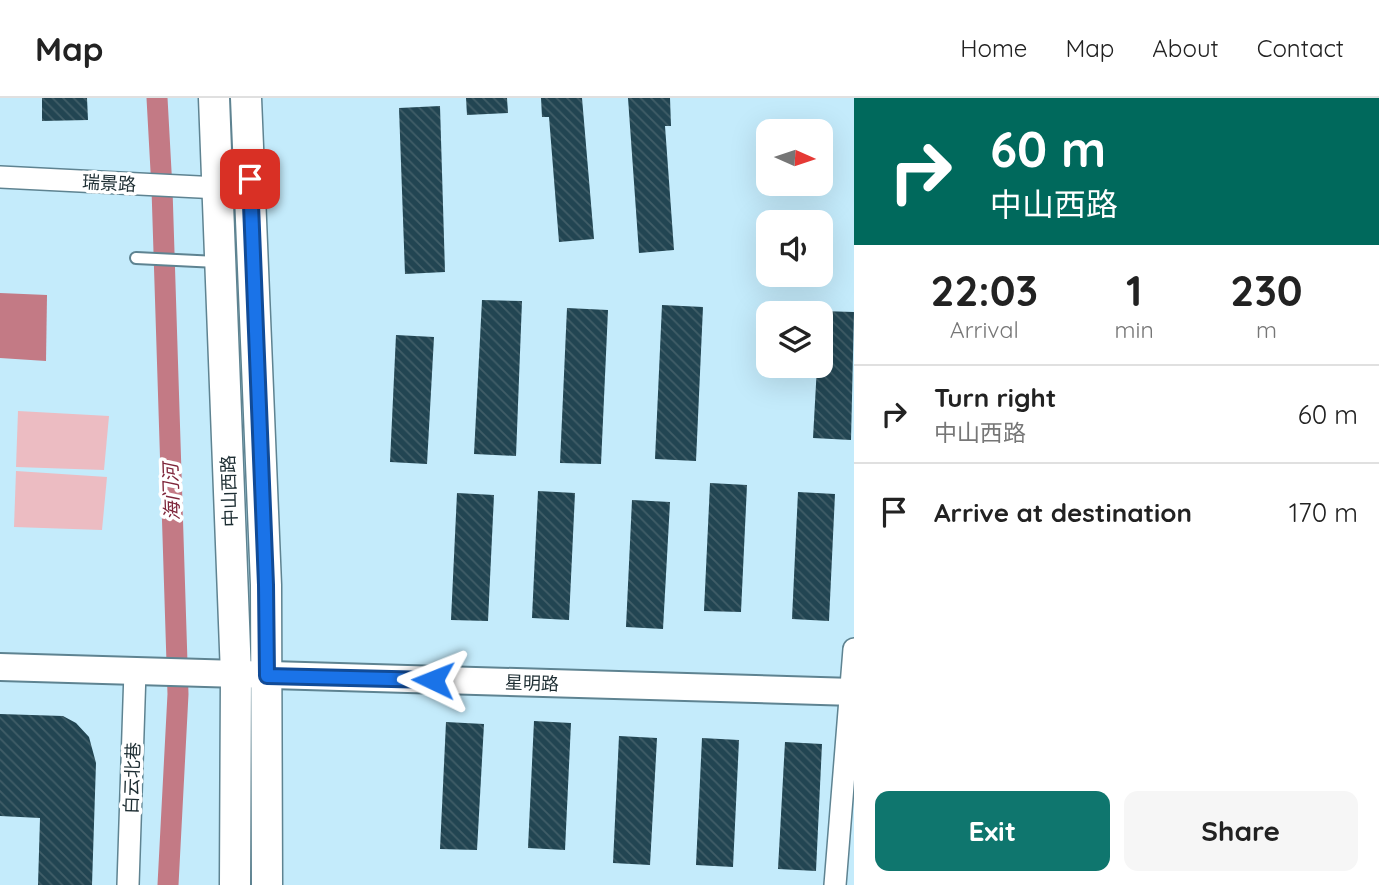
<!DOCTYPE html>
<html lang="en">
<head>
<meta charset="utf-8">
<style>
	:root { --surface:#fff; --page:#f6f6f6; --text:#222; --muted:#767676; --line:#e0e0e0; --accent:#0f766e }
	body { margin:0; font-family:Quicksand,"Noto Sans SC",sans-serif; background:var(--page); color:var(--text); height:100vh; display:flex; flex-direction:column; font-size:26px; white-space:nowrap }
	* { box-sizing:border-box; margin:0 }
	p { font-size:23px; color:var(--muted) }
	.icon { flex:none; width:38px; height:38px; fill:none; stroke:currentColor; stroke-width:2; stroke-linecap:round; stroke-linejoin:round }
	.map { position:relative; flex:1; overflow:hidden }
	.details { display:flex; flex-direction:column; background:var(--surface); width:525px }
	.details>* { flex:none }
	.hud { background:#00695c; color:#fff; overflow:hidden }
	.needle { width:46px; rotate:93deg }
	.controls { position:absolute; left:756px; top:21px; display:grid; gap:14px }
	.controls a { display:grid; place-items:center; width:77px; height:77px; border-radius:14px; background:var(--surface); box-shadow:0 7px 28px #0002; font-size:35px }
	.pin { position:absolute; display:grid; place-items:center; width:60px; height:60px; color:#fff; margin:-30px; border-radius:14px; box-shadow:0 4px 10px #0006 }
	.me { position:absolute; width:77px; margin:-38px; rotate:272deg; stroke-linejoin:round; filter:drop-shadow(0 0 5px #0008) }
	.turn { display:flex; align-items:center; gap:24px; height:147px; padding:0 21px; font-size:32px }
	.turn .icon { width:91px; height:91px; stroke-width:2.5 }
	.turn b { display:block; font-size:49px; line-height:60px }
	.eta { display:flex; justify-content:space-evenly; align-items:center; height:119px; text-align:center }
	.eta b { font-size:42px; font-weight:700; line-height:49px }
	.action { display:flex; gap:14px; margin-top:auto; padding:14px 21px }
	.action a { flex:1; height:80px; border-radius:14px; background:var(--accent); color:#fff; font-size:28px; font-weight:700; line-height:80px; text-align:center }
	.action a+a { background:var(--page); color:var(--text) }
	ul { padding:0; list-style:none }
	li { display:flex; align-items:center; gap:21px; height:98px; padding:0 21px; border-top:2px solid var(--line) }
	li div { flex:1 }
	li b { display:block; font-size:26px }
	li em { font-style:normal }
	header { display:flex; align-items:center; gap:42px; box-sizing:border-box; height:98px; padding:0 35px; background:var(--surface); border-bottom:2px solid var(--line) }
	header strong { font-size:33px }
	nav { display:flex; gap:38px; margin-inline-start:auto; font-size:24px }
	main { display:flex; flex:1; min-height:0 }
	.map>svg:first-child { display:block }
	.pitch { fill:#ecbcc2 }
	.water { fill:#c37a85 }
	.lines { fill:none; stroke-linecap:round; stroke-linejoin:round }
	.canal { stroke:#c37a85; stroke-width:21 }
	.building { fill:url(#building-back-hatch) }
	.service-casing { stroke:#5e8391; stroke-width:14 }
	.minor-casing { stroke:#5e8391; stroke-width:24 }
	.tertiary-casing { stroke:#5e8391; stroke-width:30 }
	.secondary-casing { stroke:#5e8391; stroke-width:33 }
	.service { stroke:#fff; stroke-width:10 }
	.minor { stroke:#fff; stroke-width:21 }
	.tertiary { stroke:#fff; stroke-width:26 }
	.secondary { stroke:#fff; stroke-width:30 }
	.route-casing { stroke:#114b97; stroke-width:18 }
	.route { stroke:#1a73e8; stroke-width:12 }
	.labels { text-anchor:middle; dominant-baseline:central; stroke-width:7; stroke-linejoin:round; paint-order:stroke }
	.street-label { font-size:18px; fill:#1d2d32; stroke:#fff }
	.water-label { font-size:19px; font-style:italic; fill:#7e253a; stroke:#fff }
</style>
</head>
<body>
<header>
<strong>Map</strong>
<nav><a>Home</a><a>Map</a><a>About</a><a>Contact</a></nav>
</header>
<main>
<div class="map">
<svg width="854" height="787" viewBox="0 0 854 787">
	<defs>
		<pattern id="building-back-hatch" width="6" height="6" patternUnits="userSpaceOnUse" patternTransform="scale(1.75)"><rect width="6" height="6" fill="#224552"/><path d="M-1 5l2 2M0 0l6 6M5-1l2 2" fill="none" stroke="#415e68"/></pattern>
	</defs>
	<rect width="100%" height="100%" fill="#c4ebfb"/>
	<g class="pitch">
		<path d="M18,313L109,318L104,372L16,369Z"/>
		<path d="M16,373L107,379L102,432L14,429Z"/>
	</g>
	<path class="water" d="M0,195L47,197L46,263L0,260Z"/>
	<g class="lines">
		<path class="canal" d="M157,0L162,91L178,596L168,787"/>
	</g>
	<g class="building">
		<path d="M42,0H87L88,22L42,23Z"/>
		<path d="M466,0H507L508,15L467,17Z"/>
		<path d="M541,0H582L594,141L559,144L549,19H542Z"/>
		<path d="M628,0H670L671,28H665L674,152L639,155Z"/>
		<path d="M440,8L445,174L405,176L399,10Z"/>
		<path d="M482,202L522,203L516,358L474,356Z"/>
		<path d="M662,207L703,209L696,363L655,361Z"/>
		<path d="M567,210L608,212L601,366L560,365Z"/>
		<path d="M821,213L854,214L851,342L813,340L817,268H821Z"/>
		<path d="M396,237L434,239L427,366L390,364Z"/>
		<path d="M710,385L747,387L741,514L704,513Z"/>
		<path d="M538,393L575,395L569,522L532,520Z"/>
		<path d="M798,394L835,396L829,523L792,521Z"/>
		<path d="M457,395L494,397L488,523L451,522Z"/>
		<path d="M632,402L670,404L663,531L626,529Z"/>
		<path d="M0,616L63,618L76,625L89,639L96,665L92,787H38L40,720L0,718Z"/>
		<path d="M534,623L571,625L565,752L528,750Z"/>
		<path d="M446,624L484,626L477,752L440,751Z"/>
		<path d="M619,638L657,640L650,767L613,765Z"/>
		<path d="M702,640L739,642L733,769L696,767Z"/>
		<path d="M785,644L822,646L816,773L778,771Z"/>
	</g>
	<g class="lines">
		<g class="service-casing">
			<path id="service" d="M136,160L217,164"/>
		</g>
		<g class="minor-casing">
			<g id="minor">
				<path d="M0,79L219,90"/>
				<path d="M128,787L135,573"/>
				<path d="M835,787L854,551"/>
			</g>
		</g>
		<g class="tertiary-casing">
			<path id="tertiary" d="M0,569L854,594"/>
		</g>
		<g class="secondary-casing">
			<g id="secondary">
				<path d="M214,0L236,577L235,787"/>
				<path d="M246,0L266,487L267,787"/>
			</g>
		</g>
		<use href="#service" class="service"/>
		<use href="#minor" class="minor"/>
		<use href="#tertiary" class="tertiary"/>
		<use href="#secondary" class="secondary"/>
	</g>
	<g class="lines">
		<g class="route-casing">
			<path id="route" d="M250,81L266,487L267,578L433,582"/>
		</g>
		<use href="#route" class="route"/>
	</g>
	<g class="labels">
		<g class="street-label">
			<text transform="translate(109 85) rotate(3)">瑞景路</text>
			<text transform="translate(229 393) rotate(-92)">中山西路</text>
			<text transform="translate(532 585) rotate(2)">星明路</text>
			<text transform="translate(132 680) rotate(-88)">白云北巷</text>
		</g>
		<g class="water-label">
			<text transform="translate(171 394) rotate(-92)">海门河</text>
		</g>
	</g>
</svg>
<div class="controls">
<a><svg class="needle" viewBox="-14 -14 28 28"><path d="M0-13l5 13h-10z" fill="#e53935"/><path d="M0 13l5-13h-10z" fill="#767676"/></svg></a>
<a><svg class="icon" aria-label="sound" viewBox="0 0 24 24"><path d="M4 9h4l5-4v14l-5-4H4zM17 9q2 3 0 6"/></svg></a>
<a><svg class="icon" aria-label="layers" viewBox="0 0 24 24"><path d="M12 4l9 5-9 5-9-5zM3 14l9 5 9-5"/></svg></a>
</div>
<div class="pin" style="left:250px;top:81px;background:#d93025"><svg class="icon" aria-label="arrive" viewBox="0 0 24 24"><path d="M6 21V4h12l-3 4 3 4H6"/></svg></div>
<svg class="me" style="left:433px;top:582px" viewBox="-20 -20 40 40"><path d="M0-17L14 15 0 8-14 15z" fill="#1a73e8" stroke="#fff" stroke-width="4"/></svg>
</div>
<section class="details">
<div class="hud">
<div class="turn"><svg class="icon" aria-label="right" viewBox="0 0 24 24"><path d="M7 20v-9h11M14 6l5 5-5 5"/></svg><div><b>60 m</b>中山西路</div></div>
</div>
<div class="eta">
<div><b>22:03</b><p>Arrival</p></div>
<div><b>1</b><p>min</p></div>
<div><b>230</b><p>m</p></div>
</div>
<ul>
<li><svg class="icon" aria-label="right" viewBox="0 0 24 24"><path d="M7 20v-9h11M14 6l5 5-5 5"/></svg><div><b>Turn right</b><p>中山西路</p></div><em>60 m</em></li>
<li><svg class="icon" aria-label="arrive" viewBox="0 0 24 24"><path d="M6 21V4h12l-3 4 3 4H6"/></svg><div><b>Arrive at destination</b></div><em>170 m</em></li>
</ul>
<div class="action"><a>Exit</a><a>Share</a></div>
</section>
</main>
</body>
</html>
